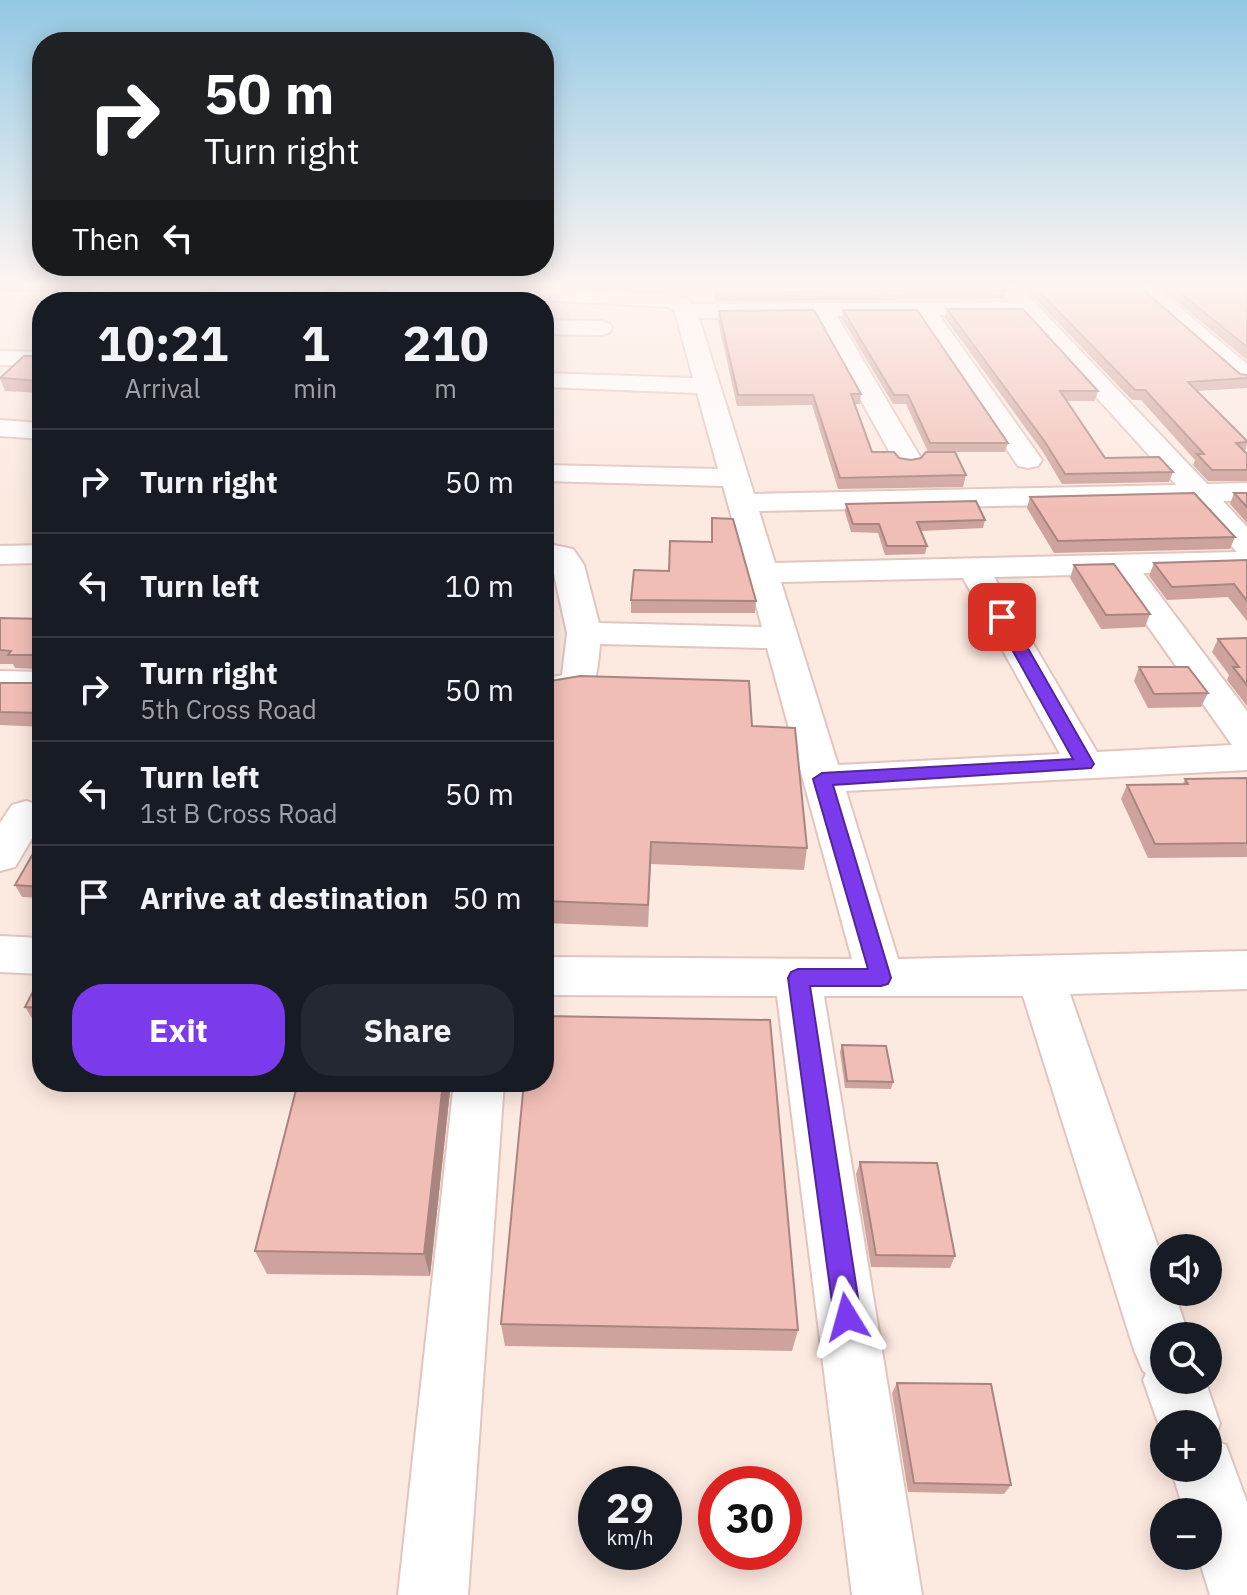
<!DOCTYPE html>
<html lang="en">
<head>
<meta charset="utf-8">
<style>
	:root { --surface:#171b24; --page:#242831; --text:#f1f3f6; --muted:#9ea1a6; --line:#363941; --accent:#7c3aed }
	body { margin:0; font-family:"IBM Plex Sans",sans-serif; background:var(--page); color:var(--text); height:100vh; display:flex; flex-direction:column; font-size:30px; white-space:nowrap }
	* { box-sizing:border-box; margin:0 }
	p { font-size:26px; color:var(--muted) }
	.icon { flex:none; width:44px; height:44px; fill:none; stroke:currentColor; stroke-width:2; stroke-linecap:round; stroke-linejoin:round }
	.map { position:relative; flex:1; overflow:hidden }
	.side { position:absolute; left:32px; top:292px; width:522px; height:800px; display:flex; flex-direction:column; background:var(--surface); border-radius:32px; box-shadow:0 4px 20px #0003 }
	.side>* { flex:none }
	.guide { position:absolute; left:32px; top:32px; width:522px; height:244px; border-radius:32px; box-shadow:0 4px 20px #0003; background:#202124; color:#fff; overflow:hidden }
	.controls { position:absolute; left:1150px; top:1234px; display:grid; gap:16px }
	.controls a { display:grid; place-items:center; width:72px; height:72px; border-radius:50%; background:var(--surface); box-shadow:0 4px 20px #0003; font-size:40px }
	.speed { position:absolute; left:578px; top:1466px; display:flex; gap:16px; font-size:40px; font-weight:700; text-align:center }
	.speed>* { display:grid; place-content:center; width:104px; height:104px; border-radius:50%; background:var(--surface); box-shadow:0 4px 20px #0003; line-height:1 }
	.speed small { font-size:20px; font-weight:400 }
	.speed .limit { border:12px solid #d22; background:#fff; color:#111 }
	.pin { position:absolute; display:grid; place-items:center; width:68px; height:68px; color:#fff; margin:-34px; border-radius:16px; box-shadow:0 4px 12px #0006 }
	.me { position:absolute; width:88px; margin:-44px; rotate:352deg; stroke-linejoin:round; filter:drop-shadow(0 0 6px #0008) }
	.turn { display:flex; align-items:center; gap:28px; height:168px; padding:0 40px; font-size:36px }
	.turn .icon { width:104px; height:104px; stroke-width:2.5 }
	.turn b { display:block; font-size:56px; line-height:68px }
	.then { display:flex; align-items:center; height:76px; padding:0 40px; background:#0003; gap:16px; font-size:30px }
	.eta { display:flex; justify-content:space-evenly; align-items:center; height:136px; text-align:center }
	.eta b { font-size:48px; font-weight:700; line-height:56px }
	.button { display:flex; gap:16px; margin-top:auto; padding:16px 40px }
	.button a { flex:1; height:92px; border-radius:32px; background:var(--accent); color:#fff; font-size:32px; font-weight:700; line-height:92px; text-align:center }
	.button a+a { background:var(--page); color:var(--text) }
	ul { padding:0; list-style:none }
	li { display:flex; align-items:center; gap:24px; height:104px; padding:0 40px; border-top:2px solid var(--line) }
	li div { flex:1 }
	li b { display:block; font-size:30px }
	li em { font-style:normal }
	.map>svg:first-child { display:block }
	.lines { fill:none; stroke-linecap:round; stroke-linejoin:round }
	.minor-casing { stroke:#e2c5bf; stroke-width:4 }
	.minor { fill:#fff; fill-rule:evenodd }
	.wall { fill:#cfa39d }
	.shaded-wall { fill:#a98580 }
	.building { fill:#f1beb7; stroke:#a98580; stroke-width:2 }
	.route { fill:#7c3aed; stroke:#51269a; stroke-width:2 }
</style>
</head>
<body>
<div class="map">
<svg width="1247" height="1595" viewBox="0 0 1247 1595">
	<rect width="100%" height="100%" fill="#fce9e0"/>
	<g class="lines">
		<g class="minor-casing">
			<g id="minor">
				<path d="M101,286H124L107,302H83Z"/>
				<path d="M251,286H273L260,302H237Z"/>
				<path d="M340,286H361L351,302H329Z"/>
				<path d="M379,286H502L672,294L688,299L692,304L1010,302L997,286H1019L1207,484L1247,483V501H1223L1247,527V570L1143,573L1247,711V770L846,791L898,959L1247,951V989L1070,994L1164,1264V1292H1174L1189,1336H1164V1380H1205L1220,1424L1214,1440L1226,1445L1247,1502V1595H1210L1198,1556H1208V1512H1184L1171,1468H1208V1424H1164V1440L1143,1380L1146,1373L1143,1371L1134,1350L1023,996H824L922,1595H852L777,996L544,995V957L852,959L767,648L600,644C596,690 594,699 544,701V679L562,675L567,633L552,565L544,561V543L573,549L584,565L599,623L762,627L723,486L544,481V465L718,469L697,393L544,387V373L693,378L675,312L669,307L390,292ZM939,315H1022L1176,485L754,494L699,318L815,317L894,460L898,466L908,468L918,466L922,460L837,316H917L1018,466L1028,468L1038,466L1042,460ZM1191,502L1237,552L775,563L759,511ZM1111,574L1232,745L1097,752L994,577ZM963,578L1060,754L838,765L781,582Z"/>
				<path d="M1131,286H1154L1247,364V384L1238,382Z"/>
				<path d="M544,320L601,321L609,323L612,328L609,333L601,335L544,334Z"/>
				<path d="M0,351L42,352V366L0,365Z"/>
				<path d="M0,420L42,423V439L0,436Z"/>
				<path d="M42,545V563L0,564V546Z"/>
				<path d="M0,671L42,672V694L0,693Z"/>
				<path d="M26,801L40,805L42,822L15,867L0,871V823L12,805Z"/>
				<path d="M0,936L42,938V974L0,972Z"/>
				<path d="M454,1082H504L468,1595H398Z"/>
			</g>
		</g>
		<use href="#minor" class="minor"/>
	</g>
	<g class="wall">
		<path d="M0,286H98L88,294L0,291Z"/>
		<path d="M712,286H1003L1006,290L1004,299L715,301Z"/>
		<path d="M1023,286H1139L1240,374L1247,375V388L1197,391L1247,441V445L1245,451L1247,454V481H1208L1193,465L1195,460L1141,400H1132Z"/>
		<path d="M1158,286H1247V360Z"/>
		<path d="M947,309L1098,391L1095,401H1066L1105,458L1173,472L1169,482L1062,484L1043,452L945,318Z"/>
		<path d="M843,310L1008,443L1005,452H955L966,475L963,487L838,489L812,405L737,406L718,321L719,311L861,394L860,404H855L872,452L911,460L921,458L928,452L906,404H893L842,319Z"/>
		<path d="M42,340V393L5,391L0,378L40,356Z"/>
		<path d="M1234,493H1247V523L1230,504Z"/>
		<path d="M1030,497L1235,537L1230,549L1054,553L1027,508Z"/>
		<path d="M846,504L985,520L983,528L921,531L927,546L925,554L885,555L878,533L851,532L845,512Z"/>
		<path d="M712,518L756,601L755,613H631V600L669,571L711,542Z"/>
		<path d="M1247,560V621L1228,597L1167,600L1149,576L1154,563Z"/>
		<path d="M1074,565L1150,614L1145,627L1101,629L1070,578Z"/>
		<path d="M0,618L42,619V727L0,725V683H36L39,680V669L15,668L13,664H0Z"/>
		<path d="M1247,638V706L1227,680L1229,675L1212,652L1218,639Z"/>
		<path d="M1139,667L1208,693L1201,707L1148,708L1134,681Z"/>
		<path d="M544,682L752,726L807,848L804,870L651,864L648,927L544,923Z"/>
		<path d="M1247,778V857L1148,858L1121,799L1127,785L1183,784L1185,779Z"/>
		<path d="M42,838V898L22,897L15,885Z"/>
		<path d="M42,974V1021L33,1020L25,1007Z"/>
		<path d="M842,1045L893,1082L891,1089L845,1088L840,1052Z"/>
		<path d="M451,1082L430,1276L267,1274L255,1251Z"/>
		<path d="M860,1162L955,1256L950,1268L871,1267L856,1174Z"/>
		<path d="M501,1324L798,1330L792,1351L505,1346Z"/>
		<path d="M897,1383L1011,1485L1004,1494L908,1492L892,1393Z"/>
	</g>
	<g class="shaded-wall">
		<path d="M85,286H98L88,294Z"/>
		<path d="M207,286H221L206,302H193Z"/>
		<path d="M328,286H337L328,302L325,292Z"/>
		<path d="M383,286H386L388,294L382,302H371Z"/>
		<path d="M546,553L547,566L544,581V563Z"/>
		<path d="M443,1082H451L430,1276L424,1254Z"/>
	</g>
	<g class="building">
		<path d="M113,286H207L193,302H84L94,293L105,292Z"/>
		<path d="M299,286H328L325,292L352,291L354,286H383L371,302H284Z"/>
		<path d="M714,286H1003L1006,290L715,292Z"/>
		<path d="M1034,286H1139L1240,374L1247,375V378L1188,382L1247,441V442L1236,443L1247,454V470H1212L1197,454H1204L1145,390H1135Z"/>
		<path d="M1172,286H1247V347Z"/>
		<path d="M947,309H1023L1098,391H1060L1105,458L1159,457L1173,472L1065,474L1045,442Z"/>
		<path d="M814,310L861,394H851L872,452H894L899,458L911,460L921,458L926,452H955L966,475L840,478L813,395H738L719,311Z"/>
		<path d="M843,310H917L1008,443H930L908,395H894Z"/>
		<path d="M42,340V381L0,378L24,356H40L41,341Z"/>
		<path d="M1194,493L1235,537L1058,541L1030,497Z"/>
		<path d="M1234,493H1247V507Z"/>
		<path d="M976,501L985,520L917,522L927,546H887L879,524H853L846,504Z"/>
		<path d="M712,518L733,519L756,601L631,600L634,570L669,571L670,541L712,542Z"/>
		<path d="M1247,560V601L1234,584L1172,587L1154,563Z"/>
		<path d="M1114,564L1150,614L1106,615L1074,565Z"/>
		<path d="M0,618L42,619V713L0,712V683H36L39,680V658L36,655H8L11,651L0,650Z"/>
		<path d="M1247,638V685L1233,667H1239L1218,639Z"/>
		<path d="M1139,667H1188L1208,693L1154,694Z"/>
		<path d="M580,676L749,681L752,726L795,728L807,848L651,842L648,905L544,901V682Z"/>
		<path d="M1247,778V843L1155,844L1127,785L1188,784L1185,779Z"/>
		<path d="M42,838V887L15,885Z"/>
		<path d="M42,974V1008L25,1007Z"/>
		<path d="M544,1016L770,1020L798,1330L501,1324L524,1082H544Z"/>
		<path d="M842,1045L886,1046L893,1082L847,1081Z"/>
		<path d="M298,1082H443L424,1254L255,1251Z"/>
		<path d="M860,1162L937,1163L955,1256L876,1255Z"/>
		<path d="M897,1383L991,1384L1011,1485L914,1483Z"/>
	</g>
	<linearGradient id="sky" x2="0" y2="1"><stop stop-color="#93c8e4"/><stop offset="0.56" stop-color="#fef5f1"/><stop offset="1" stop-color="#fef5f1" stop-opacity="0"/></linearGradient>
	<rect width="1247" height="509" fill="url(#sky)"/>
	<path class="route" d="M1002,613L1010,617L1094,764L1091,768L833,785L891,978L888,984L881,986H810L861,1317L857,1327L847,1331L838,1327L834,1317L788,978L791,972L798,969H868L813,779L822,773L1073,759L994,617Z"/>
</svg>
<div class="controls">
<a><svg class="icon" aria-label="sound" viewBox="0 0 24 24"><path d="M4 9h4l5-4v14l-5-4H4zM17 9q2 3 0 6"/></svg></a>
<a><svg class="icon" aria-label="search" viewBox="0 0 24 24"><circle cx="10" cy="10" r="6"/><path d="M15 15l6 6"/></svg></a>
<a>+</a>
<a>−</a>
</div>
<div class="speed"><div>29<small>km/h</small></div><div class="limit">30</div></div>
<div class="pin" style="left:1002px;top:617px;background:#d93025"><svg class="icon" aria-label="arrive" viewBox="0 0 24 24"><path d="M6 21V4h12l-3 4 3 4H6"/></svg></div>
<svg class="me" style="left:847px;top:1317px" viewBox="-20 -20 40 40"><path d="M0-17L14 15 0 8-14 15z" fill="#7c3aed" stroke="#fff" stroke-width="4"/></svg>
<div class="guide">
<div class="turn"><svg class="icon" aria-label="right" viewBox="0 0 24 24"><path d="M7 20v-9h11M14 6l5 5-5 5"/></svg><div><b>50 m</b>Turn right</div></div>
<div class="then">Then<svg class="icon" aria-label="left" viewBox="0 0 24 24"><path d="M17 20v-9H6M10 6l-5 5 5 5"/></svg></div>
</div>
<section class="side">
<div class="eta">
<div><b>10:21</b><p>Arrival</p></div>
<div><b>1</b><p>min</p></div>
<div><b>210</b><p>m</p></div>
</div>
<ul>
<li><svg class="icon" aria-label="right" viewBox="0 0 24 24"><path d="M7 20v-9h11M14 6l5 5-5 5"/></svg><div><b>Turn right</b></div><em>50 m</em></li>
<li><svg class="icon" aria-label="left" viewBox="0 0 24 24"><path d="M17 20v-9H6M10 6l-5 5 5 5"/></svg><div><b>Turn left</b></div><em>10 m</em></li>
<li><svg class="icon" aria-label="right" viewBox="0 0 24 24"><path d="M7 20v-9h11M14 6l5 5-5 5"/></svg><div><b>Turn right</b><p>5th Cross Road</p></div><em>50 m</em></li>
<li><svg class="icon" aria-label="left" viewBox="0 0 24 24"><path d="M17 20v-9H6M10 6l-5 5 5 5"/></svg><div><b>Turn left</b><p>1st B Cross Road</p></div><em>50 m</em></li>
<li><svg class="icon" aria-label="arrive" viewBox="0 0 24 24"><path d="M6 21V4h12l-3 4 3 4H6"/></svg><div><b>Arrive at destination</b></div><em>50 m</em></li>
</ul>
<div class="button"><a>Exit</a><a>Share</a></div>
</section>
</div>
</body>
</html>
